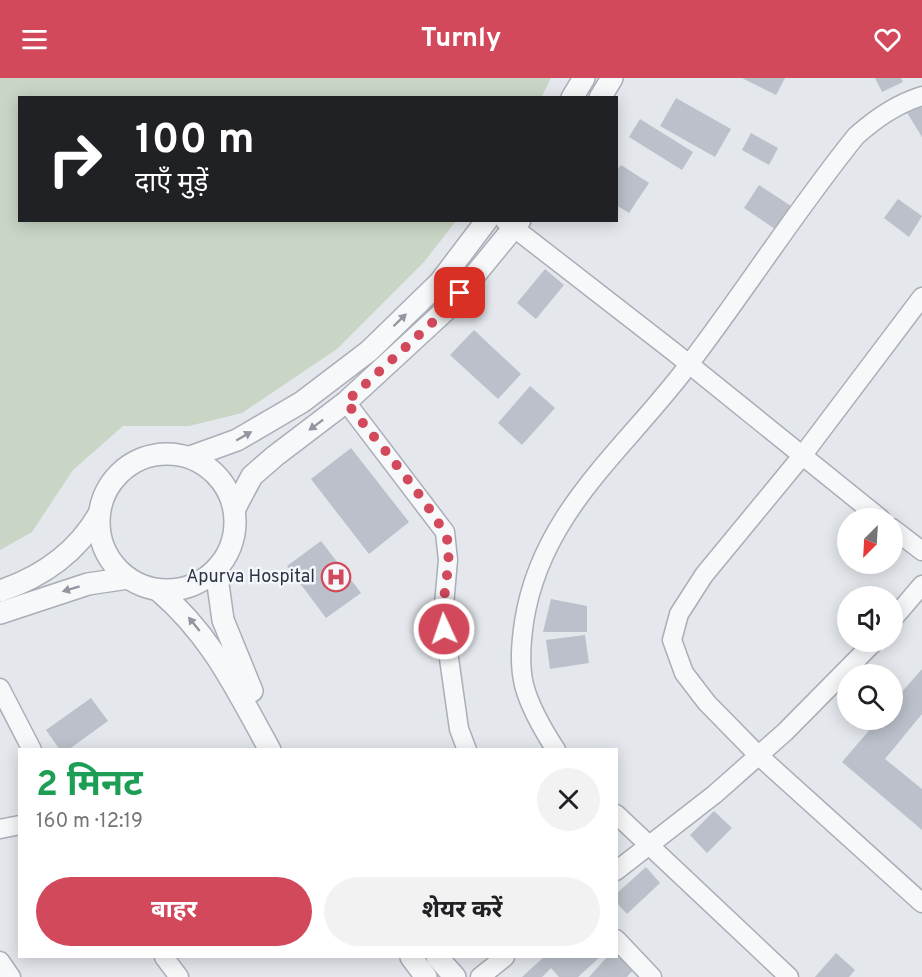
<!DOCTYPE html>
<html lang="hi">
<head>
<meta charset="utf-8">
<style>
	:root { --surface:#fff; --page:#f2f2f2; --text:#202124; --muted:#757577; --accent:#d1495b }
	body { margin:0; font-family:Overpass,"Noto Sans Devanagari",sans-serif; background:var(--page); color:var(--text); height:100vh; display:flex; flex-direction:column; font-size:22px; white-space:nowrap }
	* { box-sizing:border-box; margin:0 }
	p { font-size:20px; color:var(--muted) }
	.icon { flex:none; width:33px; height:33px; fill:none; stroke:currentColor; stroke-width:2; stroke-linecap:round; stroke-linejoin:round }
	.map { position:relative; flex:1; overflow:hidden }
	.drawer { position:absolute; left:18px; top:670px; width:600px; height:210px; display:flex; flex-direction:column; background:var(--surface); border-radius:0px; box-shadow:0 3px 15px #0003 }
	.drawer>* { flex:none }
	.banner { position:absolute; left:18px; top:18px; width:600px; height:126px; border-radius:0px; box-shadow:0 3px 15px #0003; background:#202124; color:#fff; overflow:hidden }
	.needle { width:39px; rotate:204deg }
	.fabs { position:absolute; left:837px; top:430px; display:grid; gap:12px }
	.fabs a { display:grid; place-items:center; width:66px; height:66px; border-radius:50%; background:var(--surface); box-shadow:0 3px 15px #0003; font-size:30px }
	.pin { position:absolute; display:grid; place-items:center; width:51px; height:51px; color:#fff; margin:-26px; border-radius:12px; box-shadow:0 3px 9px #0006 }
	.me { position:absolute; width:66px; margin:-33px; rotate:357deg; stroke-linejoin:round; filter:drop-shadow(0 0 4px #0008) }
	.turn { display:flex; align-items:center; gap:21px; height:126px; padding:0 18px; font-size:27px }
	.turn .icon { width:78px; height:78px; stroke-width:2.5 }
	.turn b { display:block; font-size:42px; line-height:51px }
	.round { display:grid; place-items:center; flex:none; width:63px; height:63px; border-radius:32px; background:var(--page) }
	.head { display:flex; align-items:center; justify-content:space-between; height:102px; padding:0 18px }
	h1 { font-size:36px; font-weight:700; line-height:45px; color:#1e9e55 }
	.action { display:flex; gap:12px; margin-top:auto; padding:12px 18px }
	.action a { flex:1; height:69px; border-radius:36px; background:var(--accent); color:#fff; font-size:24px; font-weight:700; line-height:69px; text-align:center }
	.action a+a { background:var(--page); color:var(--text) }
	header { display:flex; justify-content:space-between; align-items:center; height:78px; padding:0 18px; background:var(--accent); color:#fff; font-size:27px; font-weight:700 }
	.map>svg:first-child { display:block }
	.green { fill:#c9d6c5 }
	.building { fill:#bbc0ca }
	.lines { fill:none; stroke-linecap:round; stroke-linejoin:round }
	.minor-casing { stroke:#a9aeb7; stroke-width:21 }
	.tertiary-casing { stroke:#a9aeb7; stroke-width:24 }
	.minor { stroke:#f7f8fa; stroke-width:18 }
	.tertiary { stroke:#f7f8fa; stroke-width:21 }
	.oneway { fill:#9196a0 }
	.route { stroke:#d1495b; stroke-width:10; stroke-dasharray:0 18 }
	.labels { text-anchor:middle; dominant-baseline:central; stroke-width:5; stroke-linejoin:round; paint-order:stroke }
	.poi-label { font-size:18px; fill:#2b3445; stroke:#f4f6f9; text-anchor:end }
</style>
</head>
<body>
<header><svg class="icon" aria-label="menu" viewBox="0 0 24 24"><path d="M4 6h16M4 12h16M4 18h16"/></svg>Turnly<svg class="icon" aria-label="heart" viewBox="0 0 24 24"><path d="M12 20l-8-8c-3-5 5-10 8-4 3-6 11-1 8 4z"/></svg></header>
<div class="map">
<svg width="922" height="899" viewBox="0 0 922 899">
	<rect width="100%" height="100%" fill="#e4e7ec"/>
	<path class="green" d="M0,0H551L541,20H20V142L456,143L424,184L337,271L242,335L189,348H123L73,392L32,454L0,472Z"/>
	<g class="building">
		<path d="M742,0H785L776,17Z"/>
		<path d="M875,0H901L903,4L882,14Z"/>
		<path d="M676,20L731,51L715,79L660,48Z"/>
		<path d="M922,26V59L906,33Z"/>
		<path d="M640,41L693,74L682,92L629,59Z"/>
		<path d="M751,55L778,70L769,87L742,72Z"/>
		<path d="M621,87L649,105L629,135L616,127V93Z"/>
		<path d="M759,107L791,128L775,151L744,130Z"/>
		<path d="M898,121L922,138L909,159L884,140Z"/>
		<path d="M545,191L564,207L536,241L517,225Z"/>
		<path d="M474,252L521,296L498,321L450,277Z"/>
		<path d="M530,308L555,330L522,367L498,345Z"/>
		<path d="M351,370L409,444L369,476L311,401Z"/>
		<path d="M321,463L361,515L326,540L287,488Z"/>
		<path d="M551,521L587,528V554H543Z"/>
		<path d="M585,557L589,585L550,591L546,562Z"/>
		<path d="M922,591V636L885,681L922,711V752L842,684L878,642H892V625Z"/>
		<path d="M91,620L108,643L68,672H60L46,652Z"/>
		<path d="M714,733L732,750L707,775L690,757Z"/>
		<path d="M646,789L660,805L627,836L616,824V816Z"/>
		<path d="M616,875L634,891L627,899H589L607,879H616Z"/>
		<path d="M836,875L855,892L849,899H815Z"/>
		<path d="M544,879H600L578,899H559L551,890L542,899H522Z"/>
	</g>
	<g class="lines">
		<g class="minor-casing">
			<g id="minor">
				<path d="M504,142L674,274L881,441"/>
				<path d="M922,219L802,378L704,497L679,536L672,562L684,595L707,625L758,677L922,825"/>
				<path d="M346,324L445,454L448,482L443,538L459,651L467,672"/>
				<path d="M892,450L922,473"/>
				<path d="M892,542L922,507"/>
				<path d="M0,610L32,672"/>
				<path d="M556,672C543,652 530,630 524,607C519,586 521,565 524,544C541,433 626,371 690,285C747,210 797,131 856,58C876,40 896,26 922,18"/>
				<path d="M616,736L789,899"/>
				<path d="M0,751L20,747"/>
				<path d="M616,793L715,716L785,654L874,564"/>
				<path d="M616,861L652,899"/>
				<path d="M164,879L179,899"/>
				<path d="M0,883L11,899"/>
				<path d="M480,899L505,879"/>
			</g>
		</g>
		<g class="tertiary-casing">
			<g id="tertiary">
				<path d="M572,20L584,0"/>
				<path d="M600,20L612,0"/>
				<circle cx="167" cy="444" r="68"/>
				<path d="M190,379L237,362L302,324L369,273L440,204L487,142"/>
				<path d="M235,430L252,398L275,378L346,324L447,231L520,142"/>
				<path d="M216,492L223,542L252,613"/>
				<path d="M158,512C212,558 236,611 270,672"/>
				<path d="M0,513C42,499 77,474 99,436"/>
				<path d="M0,535L88,506L128,500"/>
				<path d="M411,879L426,899"/>
				<path d="M437,879L455,899"/>
			</g>
		</g>
		<use href="#minor" class="minor"/>
		<use href="#tertiary" class="tertiary"/>
	</g>
	<defs><path id="oneway-solid" d="M-6-.8H1V-3.2L6.5 0L1 3.2V.8H-6Z" transform="scale(1.5)"/></defs>
	<g class="oneway">
		<use href="#oneway-solid" transform="translate(400 242) rotate(-44)"/>
		<use href="#oneway-solid" transform="translate(316 347) rotate(143)"/>
		<use href="#oneway-solid" transform="translate(244 358) rotate(-30)"/>
		<use href="#oneway-solid" transform="translate(71 511) rotate(163)"/>
		<use href="#oneway-solid" transform="translate(194 546) rotate(-129)"/>
	</g>
	<g class="lines">
		<path class="route" d="M444,551C440,522 451,494 448,465C445,443 364,347 346,324L447,231L460,215"/>
	</g>
	<defs>
		<g id="hospital-ring" transform="scale(1.5)"><circle r="9.5" fill="#f4f6f9" stroke="#d1495b" stroke-width="1.5"/><path d="M-5-5h3v3.5h4V-5h3V5h-3V1.5h-4V5h-3Z" fill="#d1495b"/></g>
	</defs>
	<g fill-rule="evenodd">
		<use href="#hospital-ring" x="336" y="499"/>
	</g>
	<g class="labels">
		<g class="poi-label">
			<text x="315" y="499">Apurva Hospital</text>
		</g>
	</g>
</svg>
<div class="fabs">
<a><svg class="needle" viewBox="-14 -14 28 28"><path d="M0-13l5 13h-10z" fill="#e53935"/><path d="M0 13l5-13h-10z" fill="#757577"/></svg></a>
<a><svg class="icon" aria-label="sound" viewBox="0 0 24 24"><path d="M4 9h4l5-4v14l-5-4H4zM17 9q2 3 0 6"/></svg></a>
<a><svg class="icon" aria-label="search" viewBox="0 0 24 24"><circle cx="10" cy="10" r="6"/><path d="M15 15l6 6"/></svg></a>
</div>
<div class="pin" style="left:460px;top:215px;background:#d93025"><svg class="icon" aria-label="arrive" viewBox="0 0 24 24"><path d="M6 21V4h12l-3 4 3 4H6"/></svg></div>
<svg class="me" style="left:444px;top:551px" viewBox="-20 -20 40 40"><circle r="17" fill="#d1495b" stroke="#fff" stroke-width="3"/><path d="M0-11L8 9 0 5-8 9z" fill="#fff"/></svg>
<div class="banner">
<div class="turn"><svg class="icon" aria-label="right" viewBox="0 0 24 24"><path d="M7 20v-9h11M14 6l5 5-5 5"/></svg><div><b>100 m</b>दाएँ मुड़ें</div></div>
</div>
<section class="drawer">
<div class="head"><div><h1>2 मिनट</h1><p>160 m · 12:19</p></div><a class="round"><svg class="icon" aria-label="close" viewBox="0 0 24 24"><path d="M6 6l12 12M18 6L6 18"/></svg></a></div>
<div class="action"><a>बाहर</a><a>शेयर करें</a></div>
</section>
</div>
</body>
</html>
